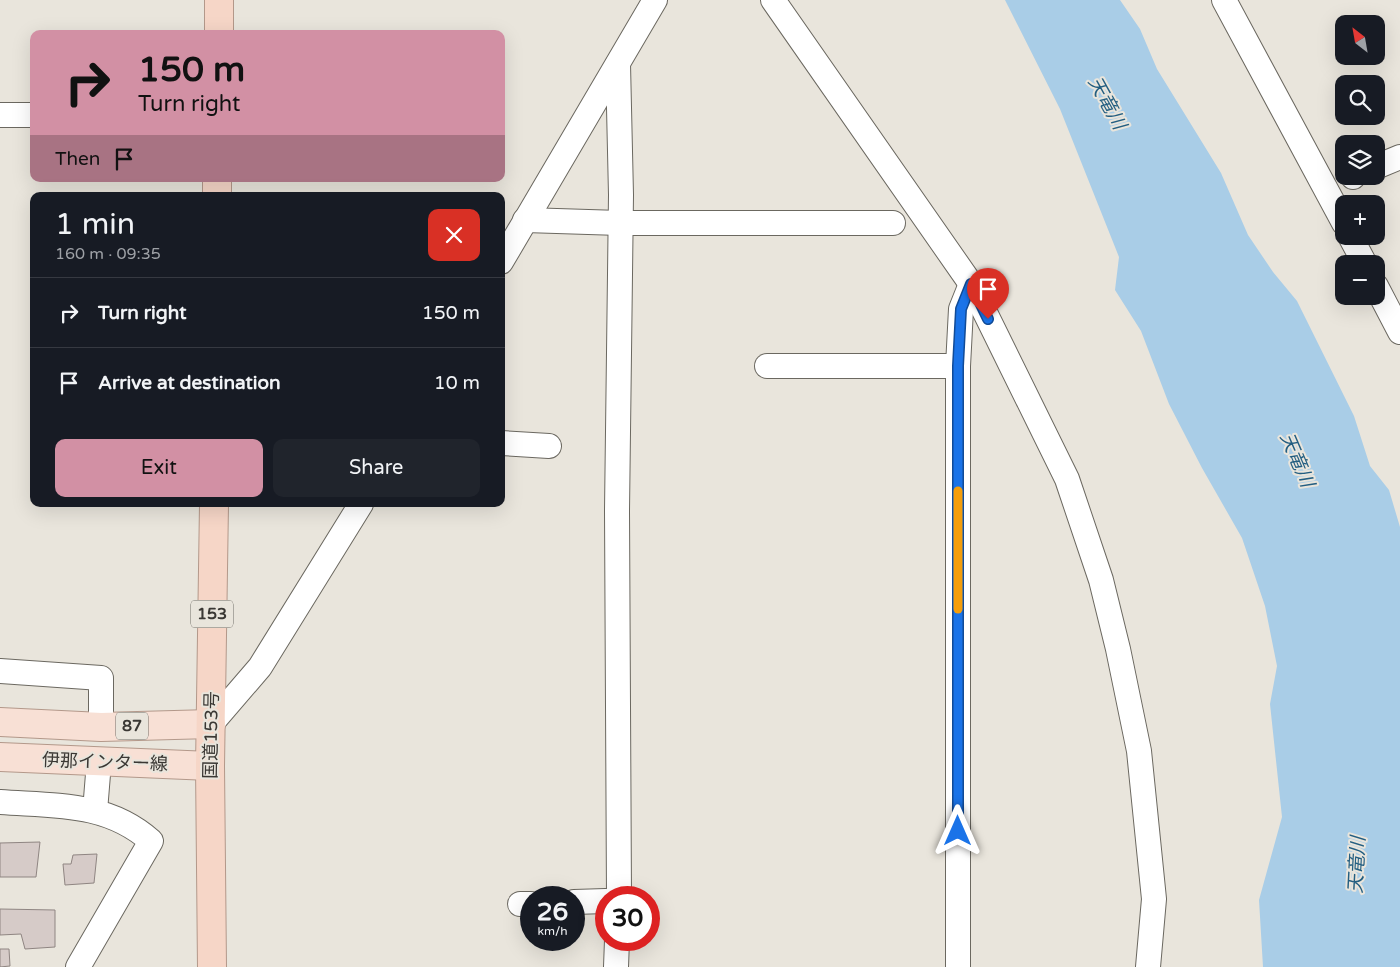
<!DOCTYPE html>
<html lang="en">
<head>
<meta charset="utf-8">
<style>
	:root { --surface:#171b24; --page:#20242c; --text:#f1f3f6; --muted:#9ea1a6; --line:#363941; --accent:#d290a4 }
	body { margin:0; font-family:"Varela Round","Noto Sans JP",sans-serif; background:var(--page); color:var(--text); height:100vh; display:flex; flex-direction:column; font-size:19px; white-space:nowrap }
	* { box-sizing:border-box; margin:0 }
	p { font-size:16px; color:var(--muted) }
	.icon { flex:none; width:28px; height:28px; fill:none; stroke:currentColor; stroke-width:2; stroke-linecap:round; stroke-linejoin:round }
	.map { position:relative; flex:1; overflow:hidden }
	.drawer { position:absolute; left:30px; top:192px; width:475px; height:315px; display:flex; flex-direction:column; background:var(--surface); border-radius:10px; box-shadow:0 5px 20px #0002 }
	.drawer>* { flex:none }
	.guide { position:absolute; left:30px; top:30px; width:475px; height:152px; border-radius:10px; box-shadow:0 5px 20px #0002; background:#d290a4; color:#111; overflow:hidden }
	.needle { width:32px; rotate:329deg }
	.buttons { position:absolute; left:1335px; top:15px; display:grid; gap:10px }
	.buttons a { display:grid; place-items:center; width:50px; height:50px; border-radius:10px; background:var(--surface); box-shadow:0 5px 20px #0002; font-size:25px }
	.speed { position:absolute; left:520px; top:886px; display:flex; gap:10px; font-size:25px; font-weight:700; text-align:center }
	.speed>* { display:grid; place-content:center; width:65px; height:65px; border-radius:50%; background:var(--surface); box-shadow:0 5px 20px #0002; line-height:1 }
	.speed small { font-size:12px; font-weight:400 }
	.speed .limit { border:8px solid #d22; background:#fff; color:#111 }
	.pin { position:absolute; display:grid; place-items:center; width:42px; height:42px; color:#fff; margin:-51px -21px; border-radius:50% 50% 50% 0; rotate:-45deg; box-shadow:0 0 5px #0007 }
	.pin .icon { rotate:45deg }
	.me { position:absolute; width:55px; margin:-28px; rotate:0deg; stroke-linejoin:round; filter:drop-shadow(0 0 4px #0008) }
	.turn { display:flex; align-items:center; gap:18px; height:105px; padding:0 25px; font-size:22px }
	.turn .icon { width:65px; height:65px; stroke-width:2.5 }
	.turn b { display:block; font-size:35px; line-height:42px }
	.then { display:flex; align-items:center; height:48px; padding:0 25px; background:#0003; gap:10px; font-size:19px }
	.round { display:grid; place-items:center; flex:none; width:52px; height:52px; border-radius:10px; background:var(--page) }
	.head { display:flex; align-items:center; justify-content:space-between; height:85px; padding:0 25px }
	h1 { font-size:30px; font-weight:600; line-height:38px }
	.cta { display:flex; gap:10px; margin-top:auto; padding:10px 25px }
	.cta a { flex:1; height:58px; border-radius:10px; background:var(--accent); color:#111; font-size:20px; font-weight:600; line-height:58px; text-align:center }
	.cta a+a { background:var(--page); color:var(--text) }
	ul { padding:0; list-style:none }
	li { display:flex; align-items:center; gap:15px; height:70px; padding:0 25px; border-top:1px solid var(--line) }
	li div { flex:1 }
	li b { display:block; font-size:19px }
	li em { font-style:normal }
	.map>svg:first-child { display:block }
	.water { fill:#a9cde7 }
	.building { fill:#d6cbc8; stroke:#8f8582 }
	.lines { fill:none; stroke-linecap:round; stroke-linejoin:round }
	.minor-casing { stroke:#6b6860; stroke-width:26 }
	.primary-casing { stroke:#b3988a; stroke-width:30 }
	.trunk-casing { stroke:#b3988a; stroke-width:30 }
	.minor { stroke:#fff; stroke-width:24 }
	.primary { stroke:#f8e0d5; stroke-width:28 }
	.trunk { stroke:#f6d6c7; stroke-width:28 }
	.route-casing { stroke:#114b97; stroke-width:12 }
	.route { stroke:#1a73e8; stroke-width:9 }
	.slow { stroke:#f59e0b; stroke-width:9 }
	.labels { text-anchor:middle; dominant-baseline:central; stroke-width:4; stroke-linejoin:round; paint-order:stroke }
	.shield { fill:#e9e5dc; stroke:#6e6c66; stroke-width:1 }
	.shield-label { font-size:16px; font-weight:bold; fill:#3a3834 }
	.street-label { font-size:18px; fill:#3a3834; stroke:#e9e5dc }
	.water-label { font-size:19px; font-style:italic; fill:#235e81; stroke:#e9e5dc }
</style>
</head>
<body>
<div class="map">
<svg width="1400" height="967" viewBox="0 0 1400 967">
	<rect width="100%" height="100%" fill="#e9e5dc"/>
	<path class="water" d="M1005,0H1120L1140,29L1157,69L1221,173L1248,235L1273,272L1297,301L1354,416L1370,466L1389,490L1400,527V967H1263L1259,900L1282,817L1270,704L1277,666L1265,606L1242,538L1202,468L1169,404L1141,331L1115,290L1119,257L1060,109Z"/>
	<g class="building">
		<path d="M40,842L36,877H0V843Z"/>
		<path d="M97,854L94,883L65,885L63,864H71L73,855Z"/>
		<path d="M0,909L55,910V947L25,949L21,934L0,935Z"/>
		<path d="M0,949H9L10,966L0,967Z"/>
	</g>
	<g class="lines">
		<g class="minor-casing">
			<g id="minor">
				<path d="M773,0L971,284L1067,479L1101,580L1118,649L1139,751L1154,899L1148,967"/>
				<path d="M1224,0L1344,223"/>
				<path d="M618,64L621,195L617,511L619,898"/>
				<path d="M0,115H34"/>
				<path d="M1376,167L1400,157"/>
				<path d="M1353,177L1354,176"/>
				<path d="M525,220L620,223H893"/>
				<path d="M1350,236L1365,264"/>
				<path d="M501,262L655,0"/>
				<path d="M1376,286L1400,332"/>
				<path d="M767,366H958"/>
				<path d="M501,443L549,446"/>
				<path d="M0,671L101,678V727"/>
				<path d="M211,724L260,667L361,504"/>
				<path d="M0,802C55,806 107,802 151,841L78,967"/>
				<path d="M95,811L99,762"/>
				<path d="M574,902L606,901"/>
				<path d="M520,904H531"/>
				<path d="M616,967L617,940"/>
				<path d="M958,967V366L961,309L971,284"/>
			</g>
		</g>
		<g class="primary-casing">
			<g id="primary">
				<path d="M0,722L101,727L211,724"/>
				<path d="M0,757L210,766"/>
			</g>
		</g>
		<g class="trunk-casing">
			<g id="trunk">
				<path d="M219,34V0"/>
				<path d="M217,196V179"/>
				<path d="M212,967L210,766L214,504"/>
			</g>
		</g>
		<use href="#minor" class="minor"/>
		<use href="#primary" class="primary"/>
		<use href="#trunk" class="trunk"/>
	</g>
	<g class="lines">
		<g class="route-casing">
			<path id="route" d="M958,831V366L961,309L971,284L988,319"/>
		</g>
		<use href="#route" class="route"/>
		<path class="slow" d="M958,609V491"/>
	</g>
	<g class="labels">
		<g class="shield">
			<rect x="191" y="600.5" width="42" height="27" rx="4"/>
			<rect x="116" y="712.5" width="32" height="27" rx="4"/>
		</g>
		<g class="shield-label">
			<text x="212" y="614">153</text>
			<text x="132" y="726">87</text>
		</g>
		<g class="street-label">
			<text transform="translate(211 735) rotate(-89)">国道153号</text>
			<text transform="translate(105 762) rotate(2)">伊那インター線</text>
		</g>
		<g class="water-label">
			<text transform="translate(1107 103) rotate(61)">天竜川</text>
			<text transform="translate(1297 460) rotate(67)">天竜川</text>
			<text transform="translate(1357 865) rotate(-87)">天竜川</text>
		</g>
	</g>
</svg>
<div class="buttons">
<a><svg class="needle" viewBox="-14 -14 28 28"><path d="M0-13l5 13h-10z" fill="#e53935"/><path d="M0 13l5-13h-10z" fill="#9ea1a6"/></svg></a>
<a><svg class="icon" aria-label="search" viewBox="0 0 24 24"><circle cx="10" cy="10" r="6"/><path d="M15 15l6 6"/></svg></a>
<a><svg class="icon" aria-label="layers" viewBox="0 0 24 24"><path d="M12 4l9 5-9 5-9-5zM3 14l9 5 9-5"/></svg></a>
<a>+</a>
<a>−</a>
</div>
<div class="speed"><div>26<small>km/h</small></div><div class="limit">30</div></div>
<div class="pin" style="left:988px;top:319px;background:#d93025"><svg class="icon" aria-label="arrive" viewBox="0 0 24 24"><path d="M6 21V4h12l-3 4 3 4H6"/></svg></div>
<svg class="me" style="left:958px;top:831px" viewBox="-20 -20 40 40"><path d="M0-17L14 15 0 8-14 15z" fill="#1a73e8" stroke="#fff" stroke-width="4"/></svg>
<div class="guide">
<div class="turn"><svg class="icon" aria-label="right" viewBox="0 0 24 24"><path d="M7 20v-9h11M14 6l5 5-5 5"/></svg><div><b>150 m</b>Turn right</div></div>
<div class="then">Then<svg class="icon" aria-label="arrive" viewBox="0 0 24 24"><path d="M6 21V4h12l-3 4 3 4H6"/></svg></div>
</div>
<section class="drawer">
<div class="head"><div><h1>1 min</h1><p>160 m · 09:35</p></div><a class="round" style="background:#d93025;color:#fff"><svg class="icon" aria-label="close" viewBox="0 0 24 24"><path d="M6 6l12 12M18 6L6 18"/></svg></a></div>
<ul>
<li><svg class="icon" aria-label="right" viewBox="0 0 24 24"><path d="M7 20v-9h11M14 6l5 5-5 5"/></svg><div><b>Turn right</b></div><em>150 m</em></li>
<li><svg class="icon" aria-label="arrive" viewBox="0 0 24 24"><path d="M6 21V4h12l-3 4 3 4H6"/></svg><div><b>Arrive at destination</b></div><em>10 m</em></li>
</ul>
<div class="cta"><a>Exit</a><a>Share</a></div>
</section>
</div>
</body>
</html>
